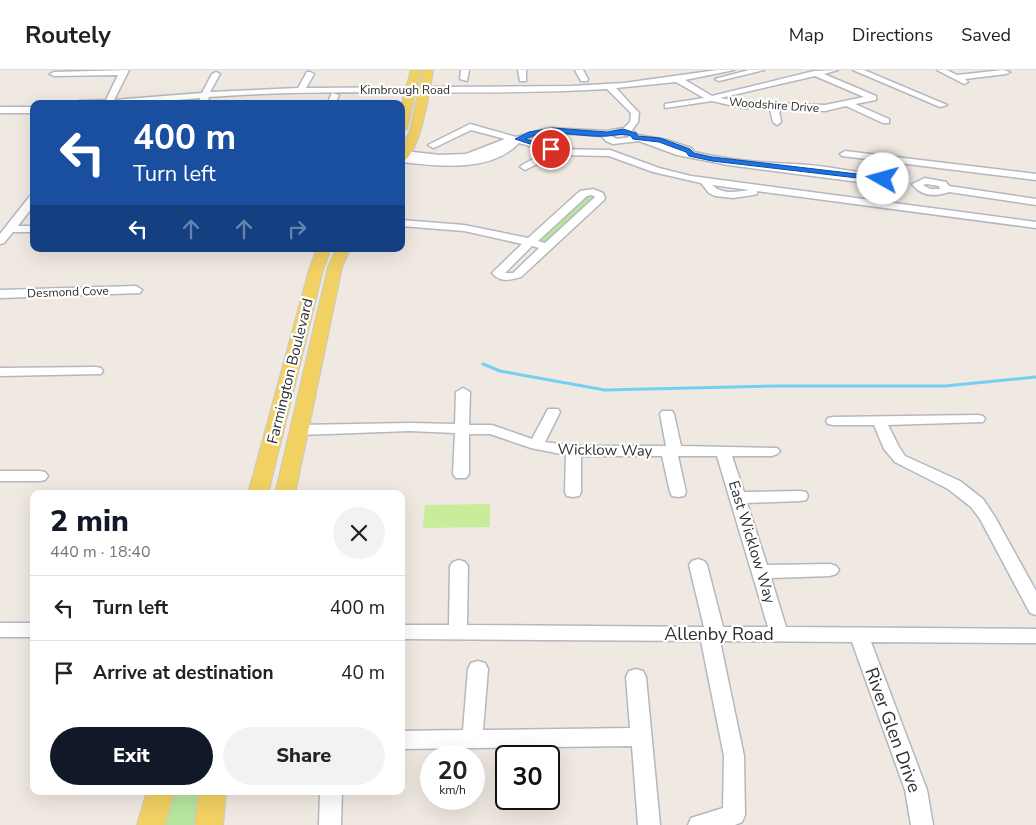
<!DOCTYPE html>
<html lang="en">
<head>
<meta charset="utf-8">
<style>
	:root { --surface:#fff; --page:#f2f2f2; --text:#222; --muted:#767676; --line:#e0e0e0; --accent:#111827 }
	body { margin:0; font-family:"Nunito Sans",sans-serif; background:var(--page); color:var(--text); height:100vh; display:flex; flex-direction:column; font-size:19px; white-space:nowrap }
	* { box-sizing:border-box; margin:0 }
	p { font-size:16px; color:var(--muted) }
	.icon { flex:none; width:28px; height:28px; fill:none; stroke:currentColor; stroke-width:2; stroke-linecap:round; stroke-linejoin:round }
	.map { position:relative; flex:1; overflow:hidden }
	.side { position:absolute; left:30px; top:420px; width:375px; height:305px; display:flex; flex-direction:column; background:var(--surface); border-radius:10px; box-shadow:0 5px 20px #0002 }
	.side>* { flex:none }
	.top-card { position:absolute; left:30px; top:30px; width:375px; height:152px; border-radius:10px; box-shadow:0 5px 20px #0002; background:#1a4fa0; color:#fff; overflow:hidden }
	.speed { position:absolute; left:420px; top:675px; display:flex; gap:10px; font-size:25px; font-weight:700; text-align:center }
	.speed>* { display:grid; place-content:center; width:65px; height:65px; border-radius:50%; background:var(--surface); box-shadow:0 5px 20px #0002; line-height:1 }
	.speed small { font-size:12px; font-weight:400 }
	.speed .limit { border:2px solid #111; border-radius:8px; background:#fff; color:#111 }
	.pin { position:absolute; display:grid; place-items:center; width:42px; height:42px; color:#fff; margin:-21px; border:2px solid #fff; border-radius:50%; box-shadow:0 1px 5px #0007 }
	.me { position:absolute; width:55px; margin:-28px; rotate:277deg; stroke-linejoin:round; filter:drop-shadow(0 0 4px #0008) }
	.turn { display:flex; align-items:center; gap:18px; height:105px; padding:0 20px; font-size:22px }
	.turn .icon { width:65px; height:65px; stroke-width:2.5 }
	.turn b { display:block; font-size:35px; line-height:42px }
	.lanes { display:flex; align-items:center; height:48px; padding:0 20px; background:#0003; justify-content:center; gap:25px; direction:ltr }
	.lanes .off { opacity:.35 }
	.round { display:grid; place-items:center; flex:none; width:52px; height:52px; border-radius:26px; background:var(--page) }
	.head { display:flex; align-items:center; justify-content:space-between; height:85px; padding:0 20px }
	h1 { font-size:30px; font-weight:800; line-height:38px; color:var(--accent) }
	.primary-button { display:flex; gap:10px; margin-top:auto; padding:10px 20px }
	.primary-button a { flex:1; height:58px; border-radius:30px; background:var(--accent); color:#fff; font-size:20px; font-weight:800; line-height:58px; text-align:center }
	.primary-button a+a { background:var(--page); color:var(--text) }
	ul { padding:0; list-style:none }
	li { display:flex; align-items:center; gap:15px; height:65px; padding:0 20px; border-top:1px solid var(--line) }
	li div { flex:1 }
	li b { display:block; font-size:19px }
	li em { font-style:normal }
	header { display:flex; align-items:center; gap:30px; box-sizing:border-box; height:70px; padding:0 25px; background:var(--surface); border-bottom:1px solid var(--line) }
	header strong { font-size:24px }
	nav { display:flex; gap:28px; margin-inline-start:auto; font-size:18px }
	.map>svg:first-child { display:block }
	.green { fill:#b6e59e }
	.pitch { fill:#c9ec9a }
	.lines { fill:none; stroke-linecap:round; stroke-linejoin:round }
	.stream { stroke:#75cff0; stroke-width:3 }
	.minor-casing { stroke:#b4b7c1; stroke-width:3 }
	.major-casing { stroke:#c9c9c9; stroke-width:2 }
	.minor { fill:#fff; fill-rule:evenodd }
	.major { fill:#f2d163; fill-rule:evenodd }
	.route { fill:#1a73e8; stroke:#114b97 }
	.labels { text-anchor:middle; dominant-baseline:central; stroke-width:4.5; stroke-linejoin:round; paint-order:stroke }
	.far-street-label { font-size:12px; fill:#2e2e2e; stroke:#fff }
	.street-label { font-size:15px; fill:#2e2e2e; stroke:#fff }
	.near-street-label { font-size:18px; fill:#2e2e2e; stroke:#fff }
</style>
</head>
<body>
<header>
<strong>Routely</strong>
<nav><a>Map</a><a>Directions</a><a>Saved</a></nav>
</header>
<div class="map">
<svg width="1036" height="755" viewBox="0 0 1036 755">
	<rect width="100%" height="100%" fill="#efe9e1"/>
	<g class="green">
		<path d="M593,124L596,127L548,171H539L589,125Z"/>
		<path d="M172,721H201L198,755H162Z"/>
	</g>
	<path class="pitch" d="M490,434V457L423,458L425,435Z"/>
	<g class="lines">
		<path class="stream" d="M483,294L500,301L605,320L777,316H945L1036,307"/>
		<g class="minor-casing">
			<g id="minor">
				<path d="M129,0L114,30L202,23L212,4L216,2L220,4L210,22L298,18L307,2H310L314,4L306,18L571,16L624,13L717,0H734L685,10L712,26L814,1L838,0L824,4L876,26V30L855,34L889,49V53H883L846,36L825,41L779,39L781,52L777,55L773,52L770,39L743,38L712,31L665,38V34L704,28L676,12L616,18L639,43L638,52L632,60L638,65L667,70L691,78L694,82C728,90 760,93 794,94C824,95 854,102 883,106L892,110V114L882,115L728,95L677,85L639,71L613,74L606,71L602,66C577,64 550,60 526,69L557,79L610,80L659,98L691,106L1036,152V158L757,121V124L753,125L733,128L715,126L709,123L701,113L653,102L609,86L556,85L525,100L520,97L522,95L548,81L519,73C490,103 438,96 401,92V82L404,81L440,85L466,84L505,69L471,60L436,77L433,78L428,75L470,54L516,67L549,58L606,61L624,58L630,52L631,43L607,19C475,27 341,17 209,27L207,34H201L200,28L127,34H75L79,31L106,30L118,5L54,6L50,4L54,2ZM815,6L864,27L825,35L743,32L720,28ZM622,63L630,67L617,69L611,66ZM712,115L749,120C736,122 723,125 712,115Z"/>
				<path d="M461,0H469L467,11L460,9Z"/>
				<path d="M518,0H526V11H520Z"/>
				<path d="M575,0H583L588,9L587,11H581Z"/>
				<path d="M749,0H764L719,11L715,9Z"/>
				<path d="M853,0H864L947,35L940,37Z"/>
				<path d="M937,0H947L957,5L1003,0L1010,2L1006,4L965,9L968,12L964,14Z"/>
				<path d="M332,23L339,25L335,34H327Z"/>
				<rect x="0" y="37" width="34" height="6"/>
				<path d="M845,81L1036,104V110L842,86L840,84Z"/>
				<path d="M925,108L946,112L949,116L1036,129V135L949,122C935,127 921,126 912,114ZM926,114L939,116L940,119H930L923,115Z"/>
				<path d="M593,119L603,123L605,128L604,130L521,207C509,210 501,213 492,203L522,174L464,161L401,156V150L464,155L528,168L580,121ZM592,125L595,127L545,173L538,171L587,126ZM532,176L539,178L513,203H505Z"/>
				<path d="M34,125V135L18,156H34V162H13L4,173L0,174V164L30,126Z"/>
				<path d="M136,216L142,220L140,223L0,228V220Z"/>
				<path d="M96,297L101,298L103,301L101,304L0,306V298Z"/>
				<path d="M463,318L470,322L469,355H492L532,369L548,339H558L560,342L545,372L574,376H666L660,344L662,341H672L674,344L681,376L777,378L780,381L777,384L772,386H732L744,422L800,421L806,422L808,426L806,430L800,431L747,433L767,495L830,494L836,496L839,500L836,504L830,506L771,508L786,557L1036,559V573L871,572L927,720L933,755H911L905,720L852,572L720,571L744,686L745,745L742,752L735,755H688L691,748L723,738L724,686L701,571L401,569V555H449L450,496L453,492L459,490L465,492L468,496L467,555L704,557L689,495L692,491L698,489L704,491L707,495L723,557H768L717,386H678L686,422L684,426L678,427L672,426L670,422L662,386H581V422L579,426L573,427L567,426L565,422L566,385L531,378L490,364H469V404L466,408H456L453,404L455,363L410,361L300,365L295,363L293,360L295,357L300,355L410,353L455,354L456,322Z"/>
				<path d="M978,345L983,346L985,349L983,352L888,355L899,377L905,386L960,411L983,429L995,447L1036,521V545L1030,543L980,449L971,437L948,419L895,392L884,379L874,355H833L828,354L826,351L828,348L833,347Z"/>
				<path d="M0,401H40L45,402L48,406L45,410L40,411H0Z"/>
				<rect x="0" y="553" width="34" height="14"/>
				<path d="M478,591L485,593L488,599L483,660L630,658L626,607L629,601L636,599L643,601L646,607L660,755H638L632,676L401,679V661L463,660L468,599L471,593Z"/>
				<path d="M320,721H342L341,755H319Z"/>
			</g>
		</g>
		<g class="major-casing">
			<g id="major">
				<path d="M411,0H421L407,59L401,62V37Z"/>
				<path d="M423,0H433C430,18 420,88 401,92V78L410,61Z"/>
				<path d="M317,179H331L323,200L268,424H248L309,200Z"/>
				<path d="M336,179H350L342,197L295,424H275L328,197Z"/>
				<path d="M147,721H174L165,755H137Z"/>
				<path d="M199,721H226L223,755H195Z"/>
			</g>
		</g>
		<use href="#minor" class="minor"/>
		<use href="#major" class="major"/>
	</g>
	<path class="route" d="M553,58L607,62L623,59L636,63L638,66L660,68L690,79L694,83L712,87L883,107L887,109L883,111L712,91L689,86L686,82L659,72L633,69L631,66C622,63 617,65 608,66C579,68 552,57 525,69L554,77V80L551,81L515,69L529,62Z"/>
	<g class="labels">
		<g class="far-street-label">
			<text x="405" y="20">Kimbrough Road</text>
			<text transform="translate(774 35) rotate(4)">Woodshire Drive</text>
			<text transform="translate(68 222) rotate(-2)">Desmond Cove</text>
		</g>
		<g class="street-label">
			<text transform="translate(290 301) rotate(-76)">Farmington Boulevard</text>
			<text transform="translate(605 380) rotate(1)">Wicklow Way</text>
			<text transform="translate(752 472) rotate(73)">East Wicklow Way</text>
		</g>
		<g class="near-street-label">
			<text x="719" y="564">Allenby Road</text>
			<text transform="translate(893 660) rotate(70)">River Glen Drive</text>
		</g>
	</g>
</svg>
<div class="speed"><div>20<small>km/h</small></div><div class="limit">30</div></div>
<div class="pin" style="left:551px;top:79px;background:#d93025"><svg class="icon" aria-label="arrive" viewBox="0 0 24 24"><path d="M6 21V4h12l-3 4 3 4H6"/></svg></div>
<svg class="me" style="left:883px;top:109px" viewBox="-20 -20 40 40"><circle r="19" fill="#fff"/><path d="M0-13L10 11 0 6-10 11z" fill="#1a73e8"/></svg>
<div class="top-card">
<div class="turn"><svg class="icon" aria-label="left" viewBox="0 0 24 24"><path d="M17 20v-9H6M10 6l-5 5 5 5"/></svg><div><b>400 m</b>Turn left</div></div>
<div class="lanes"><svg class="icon" aria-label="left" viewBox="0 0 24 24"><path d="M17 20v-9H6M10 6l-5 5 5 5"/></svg><svg class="icon off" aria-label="ahead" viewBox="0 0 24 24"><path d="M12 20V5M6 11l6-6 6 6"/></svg><svg class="icon off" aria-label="ahead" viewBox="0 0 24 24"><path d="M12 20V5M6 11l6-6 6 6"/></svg><svg class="icon off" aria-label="right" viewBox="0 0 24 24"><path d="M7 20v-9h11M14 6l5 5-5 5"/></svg></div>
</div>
<section class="side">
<div class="head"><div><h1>2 min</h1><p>440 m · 18:40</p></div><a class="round"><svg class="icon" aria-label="close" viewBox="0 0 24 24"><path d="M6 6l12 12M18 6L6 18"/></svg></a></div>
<ul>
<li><svg class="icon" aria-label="left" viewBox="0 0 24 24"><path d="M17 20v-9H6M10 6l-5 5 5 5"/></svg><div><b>Turn left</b></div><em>400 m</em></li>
<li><svg class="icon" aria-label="arrive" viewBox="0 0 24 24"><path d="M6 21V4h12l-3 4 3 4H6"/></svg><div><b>Arrive at destination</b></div><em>40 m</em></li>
</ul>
<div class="primary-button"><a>Exit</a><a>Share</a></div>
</section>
</div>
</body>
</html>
